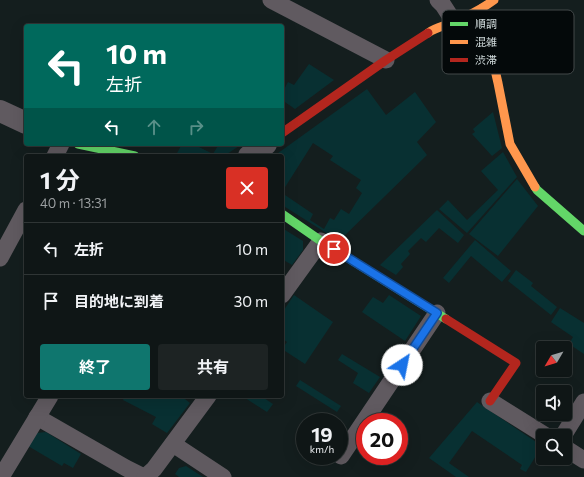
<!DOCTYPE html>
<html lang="ja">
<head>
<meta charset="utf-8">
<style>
	:root { --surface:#0f1616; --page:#1d2323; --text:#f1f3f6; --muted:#9b9fa1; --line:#2f3535; --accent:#0f766e }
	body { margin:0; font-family:Commissioner,"Noto Sans JP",sans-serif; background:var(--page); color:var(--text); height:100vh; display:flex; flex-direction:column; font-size:15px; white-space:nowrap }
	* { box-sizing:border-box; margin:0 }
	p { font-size:13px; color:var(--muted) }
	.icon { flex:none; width:22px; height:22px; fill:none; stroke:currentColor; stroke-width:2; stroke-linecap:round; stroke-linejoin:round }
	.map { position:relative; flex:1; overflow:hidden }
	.drawer { position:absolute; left:24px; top:154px; width:260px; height:244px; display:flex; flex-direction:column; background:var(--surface); border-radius:4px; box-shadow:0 4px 16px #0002,0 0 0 1px var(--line) }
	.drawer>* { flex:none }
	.top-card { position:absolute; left:24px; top:24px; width:260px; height:122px; border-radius:4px; box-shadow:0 4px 16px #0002,0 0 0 1px var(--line); background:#00695c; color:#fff; overflow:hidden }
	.needle { width:26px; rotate:232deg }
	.buttons { position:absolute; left:536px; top:341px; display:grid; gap:8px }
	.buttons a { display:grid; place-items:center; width:36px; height:36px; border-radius:4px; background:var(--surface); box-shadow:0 4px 16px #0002,0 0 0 1px var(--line); font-size:20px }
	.speed { position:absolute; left:296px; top:413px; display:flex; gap:8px; font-size:20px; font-weight:700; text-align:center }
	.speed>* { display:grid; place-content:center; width:52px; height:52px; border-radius:50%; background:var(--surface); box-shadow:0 4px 16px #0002,0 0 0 1px var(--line); line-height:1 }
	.speed small { font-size:10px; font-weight:400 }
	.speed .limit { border:6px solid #d22; background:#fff; color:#111 }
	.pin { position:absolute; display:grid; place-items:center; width:34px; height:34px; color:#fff; margin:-17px; border:2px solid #fff; border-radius:50%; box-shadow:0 1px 4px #0007 }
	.me { position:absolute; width:44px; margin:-22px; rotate:34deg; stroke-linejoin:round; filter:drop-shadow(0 0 3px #0008) }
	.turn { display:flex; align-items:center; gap:14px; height:84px; padding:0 16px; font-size:18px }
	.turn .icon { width:52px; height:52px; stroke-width:2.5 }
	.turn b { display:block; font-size:28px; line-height:34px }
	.lanes { display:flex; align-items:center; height:38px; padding:0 16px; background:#0003; justify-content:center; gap:20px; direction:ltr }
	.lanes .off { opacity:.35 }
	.round { display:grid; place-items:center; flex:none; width:42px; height:42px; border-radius:4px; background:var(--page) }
	.head { display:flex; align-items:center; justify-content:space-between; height:68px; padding:0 16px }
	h1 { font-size:24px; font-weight:700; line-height:30px }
	.action { display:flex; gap:8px; margin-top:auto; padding:8px 16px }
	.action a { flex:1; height:46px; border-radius:4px; background:var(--accent); color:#fff; font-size:16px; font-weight:700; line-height:46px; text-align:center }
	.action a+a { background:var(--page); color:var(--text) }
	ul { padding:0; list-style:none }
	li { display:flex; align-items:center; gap:12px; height:52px; padding:0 16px; border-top:1px solid var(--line) }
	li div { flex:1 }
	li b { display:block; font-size:15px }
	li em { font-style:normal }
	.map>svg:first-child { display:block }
	.green { fill:#083032 }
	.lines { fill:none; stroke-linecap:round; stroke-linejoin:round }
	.lane { stroke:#605a60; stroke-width:17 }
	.street { stroke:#605a60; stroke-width:22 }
	.fast { stroke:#63d668; stroke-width:9 }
	.slow { stroke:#ff974d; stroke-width:9 }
	.jam { stroke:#b3261e; stroke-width:9 }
	.route-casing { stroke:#114b97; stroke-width:10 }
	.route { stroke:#1a73e8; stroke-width:7 }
	.key { fill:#04090a; stroke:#424849; stroke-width:1 }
	.key-label { font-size:11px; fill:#d1dbdc }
</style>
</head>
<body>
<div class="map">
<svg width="584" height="477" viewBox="0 0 584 477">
	<rect width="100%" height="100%" fill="#141e1e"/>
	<g class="green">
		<path d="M309,64L334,80L295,109L282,100V93L288,82L294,85Z"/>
		<path d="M367,89L386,115L415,92L436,122L417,142L427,155L339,241L282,205V193L313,214L310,220L324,229L330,218L334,220L341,209L349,214L362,193L356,188L361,180L330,160L333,156L313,143L282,192V156H274Z"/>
		<path d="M493,112L502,148L492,156L472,134L475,132L473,129Z"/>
		<path d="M182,144H193L213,154L219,144H242L224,156L176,155Z"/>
		<path d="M503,152L517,177L467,233L439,209L448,200L467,220L498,190L481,171Z"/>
		<path d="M517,179L538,206L498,256L469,234Z"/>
		<path d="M437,210L464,235L458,243L439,228L426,242L421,238L408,251L410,254L401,264L403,267L396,275L380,265Z"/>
		<path d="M282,228L303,241V250L292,265L282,259Z"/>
		<path d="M475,240L511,271L502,282L471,256L449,283L443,278Z"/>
		<path d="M516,270L533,283L531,286L557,307L551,315L508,281Z"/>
		<path d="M294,295L333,322L305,364L282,349L287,342L282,338V313Z"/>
		<path d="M389,295L421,316L405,341L362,312L373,297L383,303Z"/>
		<path d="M560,308L584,323V354L569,344L573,337L551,322Z"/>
		<path d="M342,354L380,377L369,393L353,383L358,373L338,360Z"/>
		<path d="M300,380L341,406L337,412L296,386Z"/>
		<path d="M125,396H181L190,403L167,433L152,424L156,417L123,400Z"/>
		<path d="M242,396H261L273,404L267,412Z"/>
		<path d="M477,402L542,446L526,472L520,469L522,465L472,431L449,463L469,477H456L429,458Z"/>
		<path d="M46,432L81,454L73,468L64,463L62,466L28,446L36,433Z"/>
		<path d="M186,466L203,477H179L175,474L179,468Z"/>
	</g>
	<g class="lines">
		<g class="lane">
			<path d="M271,0L386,60"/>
			<path d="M438,0L443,5L454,22"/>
			<path d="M55,156L61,144"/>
			<path d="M0,258L26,210"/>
			<path d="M282,295L321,241"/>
			<path d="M490,401L546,436"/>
			<path d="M37,417L126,468L144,477"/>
			<path d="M563,436L584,402"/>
			<path d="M173,444L223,477"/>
			<path d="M565,448L584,460"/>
			<path d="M341,456L437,313"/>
			<path d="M1,477L50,396"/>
			<path d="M145,477L154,469L208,396"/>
		</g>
		<g class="street">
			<path d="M0,111L26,123"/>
			<path d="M249,156L266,144"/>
		</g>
		<g class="fast">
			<path d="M78,144L135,156"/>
			<path d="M535,187L537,190L584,231"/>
			<path d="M282,214L321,241L446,319"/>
		</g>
		<g class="slow">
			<path d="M481,9L498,83L510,144L535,187"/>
			<path d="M428,33C436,27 445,26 454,22C468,16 482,9 494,0"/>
		</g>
		<g class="jam">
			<path d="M282,133L386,60L428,33"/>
			<path d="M446,319L516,363L490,401"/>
		</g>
	</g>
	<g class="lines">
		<g class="route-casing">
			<path id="route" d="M334,249L437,313L402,365"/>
		</g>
		<use href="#route" class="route"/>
	</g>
	<rect x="442" y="10" width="132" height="64" rx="6" class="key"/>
	<rect x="450" y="22" width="18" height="4" fill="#63d668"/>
	<rect x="450" y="40" width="18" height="4" fill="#ff974d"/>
	<rect x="450" y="58" width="18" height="4" fill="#b3261e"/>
	<g class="key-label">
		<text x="475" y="28">順調</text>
		<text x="475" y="46">混雑</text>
		<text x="475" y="64">渋滞</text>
	</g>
</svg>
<div class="buttons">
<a><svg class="needle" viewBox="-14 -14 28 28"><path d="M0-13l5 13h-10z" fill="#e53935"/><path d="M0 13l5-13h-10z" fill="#9b9fa1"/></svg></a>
<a><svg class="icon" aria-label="sound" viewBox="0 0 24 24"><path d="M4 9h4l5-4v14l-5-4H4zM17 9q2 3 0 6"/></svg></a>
<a><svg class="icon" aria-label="search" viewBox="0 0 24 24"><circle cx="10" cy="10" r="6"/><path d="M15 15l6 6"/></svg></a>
</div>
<div class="speed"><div>19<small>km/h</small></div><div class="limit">20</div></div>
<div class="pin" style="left:334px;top:249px;background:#d93025"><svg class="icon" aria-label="arrive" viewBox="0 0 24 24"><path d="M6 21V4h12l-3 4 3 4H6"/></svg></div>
<svg class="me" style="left:402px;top:365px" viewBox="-20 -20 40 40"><circle r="19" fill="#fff"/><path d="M0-13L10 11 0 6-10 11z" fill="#1a73e8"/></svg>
<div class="top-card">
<div class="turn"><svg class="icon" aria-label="left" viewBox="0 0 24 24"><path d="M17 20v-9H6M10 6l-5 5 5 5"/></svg><div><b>10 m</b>左折</div></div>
<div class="lanes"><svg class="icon" aria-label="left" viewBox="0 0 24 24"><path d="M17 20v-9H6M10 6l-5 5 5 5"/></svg><svg class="icon off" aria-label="ahead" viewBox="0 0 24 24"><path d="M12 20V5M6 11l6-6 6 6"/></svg><svg class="icon off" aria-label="right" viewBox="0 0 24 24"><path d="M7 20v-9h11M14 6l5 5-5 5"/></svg></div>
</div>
<section class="drawer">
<div class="head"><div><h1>1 分</h1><p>40 m · 13:31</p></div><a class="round" style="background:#d93025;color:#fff"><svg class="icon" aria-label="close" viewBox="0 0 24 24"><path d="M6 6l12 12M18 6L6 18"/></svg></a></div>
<ul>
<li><svg class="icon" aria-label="left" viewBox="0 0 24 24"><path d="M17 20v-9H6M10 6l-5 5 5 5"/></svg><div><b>左折</b></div><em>10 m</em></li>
<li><svg class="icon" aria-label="arrive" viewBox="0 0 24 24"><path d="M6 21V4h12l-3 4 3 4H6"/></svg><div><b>目的地に到着</b></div><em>30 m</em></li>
</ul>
<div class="action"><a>終了</a><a>共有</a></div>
</section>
</div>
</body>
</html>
